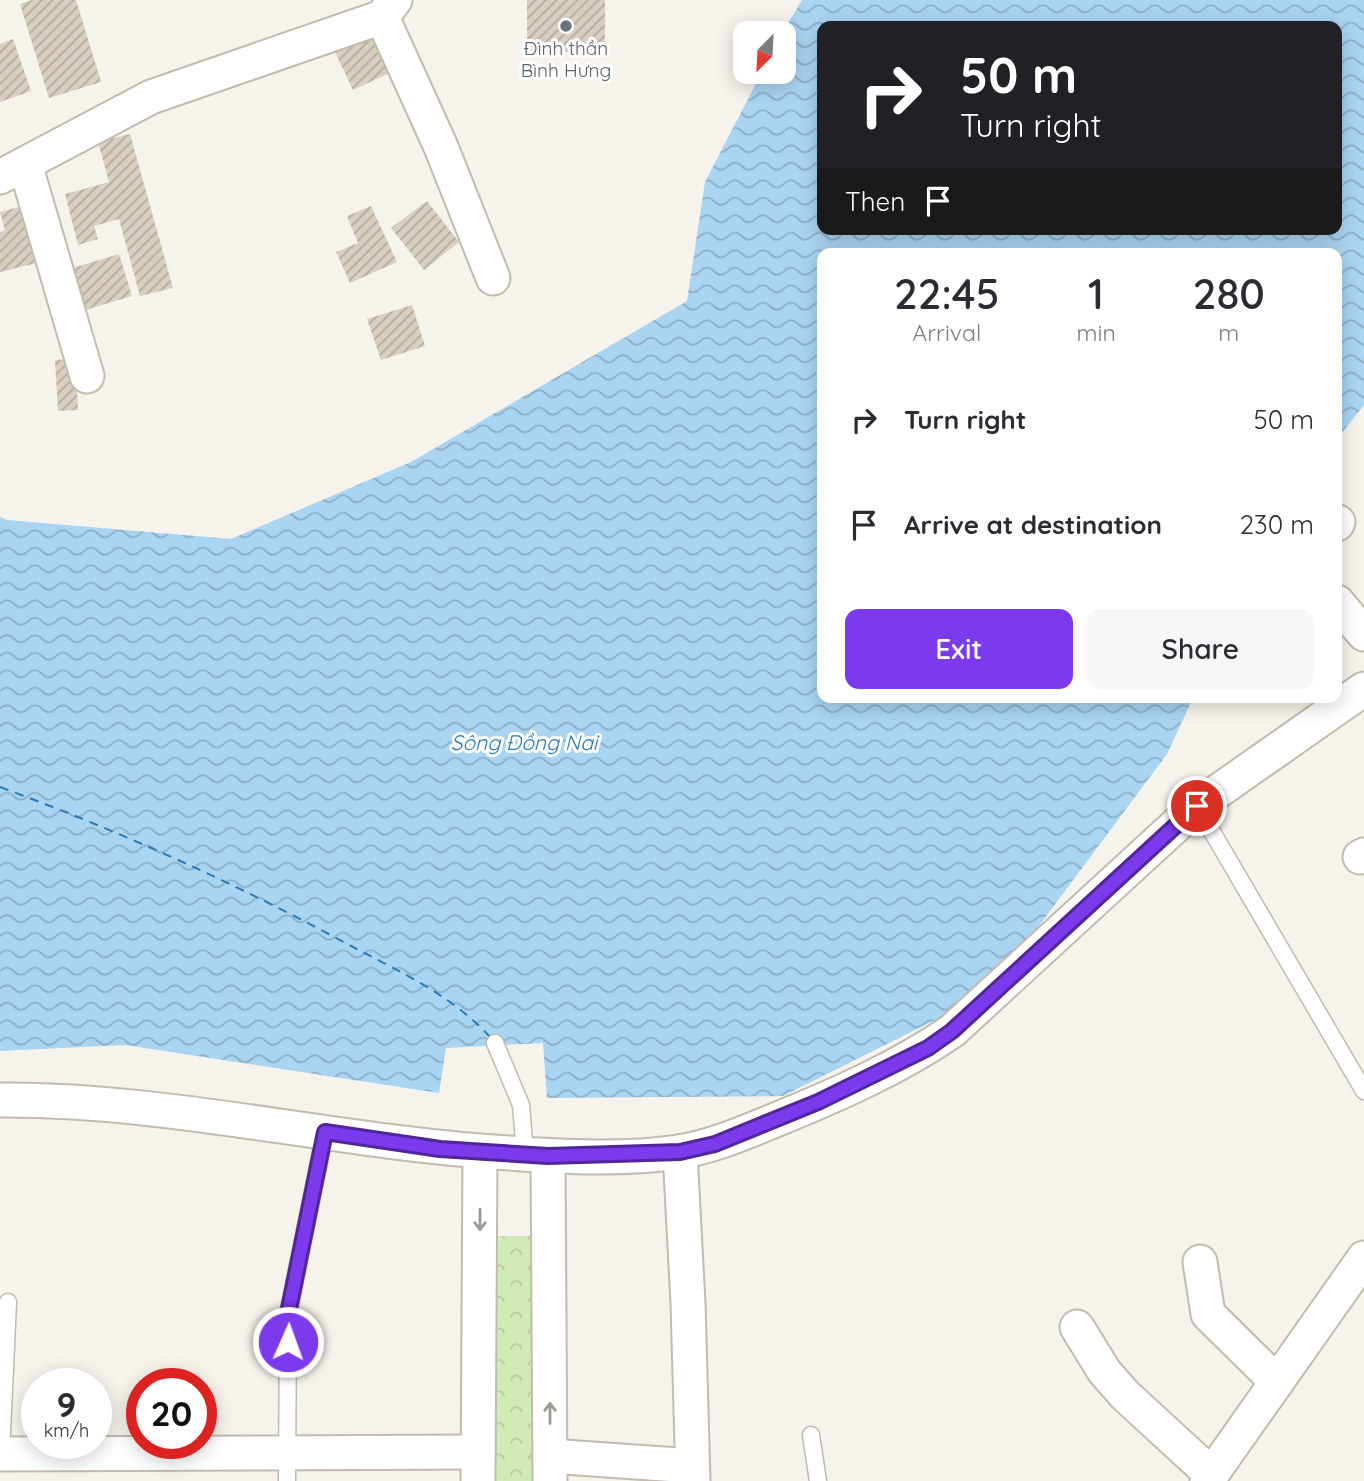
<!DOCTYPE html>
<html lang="en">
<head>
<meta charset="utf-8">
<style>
	:root { --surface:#fff; --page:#f7f7f7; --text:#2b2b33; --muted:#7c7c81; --accent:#7c3aed }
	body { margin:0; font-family:Quicksand,sans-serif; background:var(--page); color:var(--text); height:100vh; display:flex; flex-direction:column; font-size:26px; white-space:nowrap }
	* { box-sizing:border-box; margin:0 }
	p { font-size:23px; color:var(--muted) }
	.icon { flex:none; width:38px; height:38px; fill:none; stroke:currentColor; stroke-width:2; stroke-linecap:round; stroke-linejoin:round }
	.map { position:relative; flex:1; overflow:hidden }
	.details { position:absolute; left:817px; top:248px; width:525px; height:455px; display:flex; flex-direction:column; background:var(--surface); border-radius:14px; box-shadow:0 4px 18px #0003 }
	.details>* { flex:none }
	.banner { position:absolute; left:817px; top:21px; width:525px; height:214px; border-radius:14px; box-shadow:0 4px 18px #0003; background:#202124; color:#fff; overflow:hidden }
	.needle { width:46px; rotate:204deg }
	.buttons { position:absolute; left:733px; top:21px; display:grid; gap:14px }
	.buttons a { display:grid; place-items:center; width:63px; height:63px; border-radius:14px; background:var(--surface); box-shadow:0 4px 18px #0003; font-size:35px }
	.speed { position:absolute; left:21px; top:1368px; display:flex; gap:14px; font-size:35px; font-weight:700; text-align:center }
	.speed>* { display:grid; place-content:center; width:91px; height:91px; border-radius:50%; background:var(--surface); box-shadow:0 4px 18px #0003; line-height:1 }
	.speed small { font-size:18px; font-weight:400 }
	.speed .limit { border:10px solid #d22; background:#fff; color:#111 }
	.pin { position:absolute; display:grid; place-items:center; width:60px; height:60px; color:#fff; margin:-30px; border:4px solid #fff; border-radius:50%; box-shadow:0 2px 7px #0007 }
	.me { position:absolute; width:77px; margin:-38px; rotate:2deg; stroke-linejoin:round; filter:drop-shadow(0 0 5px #0008) }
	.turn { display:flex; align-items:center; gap:24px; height:147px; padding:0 28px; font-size:32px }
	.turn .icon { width:91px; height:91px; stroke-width:2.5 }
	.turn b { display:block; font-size:49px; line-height:60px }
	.then { display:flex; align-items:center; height:66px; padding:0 28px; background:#0003; gap:14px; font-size:26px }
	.eta { display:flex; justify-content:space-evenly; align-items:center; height:119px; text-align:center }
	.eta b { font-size:42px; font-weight:600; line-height:49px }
	.primary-button { display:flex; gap:14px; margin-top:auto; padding:14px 28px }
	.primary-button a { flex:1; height:80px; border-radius:14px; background:var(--accent); color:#fff; font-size:28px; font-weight:600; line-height:80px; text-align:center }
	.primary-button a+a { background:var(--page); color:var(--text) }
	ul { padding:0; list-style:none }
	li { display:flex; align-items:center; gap:21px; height:105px; padding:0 28px }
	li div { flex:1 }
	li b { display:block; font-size:26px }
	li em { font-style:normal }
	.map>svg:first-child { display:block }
	.park { fill:url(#park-crowns) }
	.water { fill:url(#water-waves); fill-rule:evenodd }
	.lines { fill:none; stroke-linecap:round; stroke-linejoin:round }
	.ferry { stroke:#2e7ab2; stroke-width:2; stroke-dasharray:9 7; stroke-linecap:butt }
	.building { fill:url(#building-hatch) }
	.lane-casing { stroke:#c2bbae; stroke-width:19 }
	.street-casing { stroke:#c2bbae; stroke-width:37 }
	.lane { stroke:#fff; stroke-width:16 }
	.street { stroke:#fff; stroke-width:33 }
	.oneway { stroke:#9c9892 }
	.route-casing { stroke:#51269a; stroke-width:18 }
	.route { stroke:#7c3aed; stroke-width:12 }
	.worship-dot { fill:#6b7280; stroke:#fff; stroke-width:2.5 }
	.labels { text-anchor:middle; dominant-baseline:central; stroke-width:6; stroke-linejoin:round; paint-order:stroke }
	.worship-label { font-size:19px; fill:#5b616d; stroke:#fff }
	.water-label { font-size:21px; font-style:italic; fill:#2e7ab2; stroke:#fff }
</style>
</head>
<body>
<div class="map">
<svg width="1364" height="1481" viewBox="0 0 1364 1481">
	<defs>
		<pattern id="park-crowns" width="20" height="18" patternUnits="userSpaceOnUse" patternTransform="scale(1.75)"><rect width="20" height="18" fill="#d2eab5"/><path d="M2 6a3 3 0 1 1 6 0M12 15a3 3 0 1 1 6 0" fill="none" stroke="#b6ca9c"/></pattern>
		<pattern id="water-waves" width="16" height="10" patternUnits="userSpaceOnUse" patternTransform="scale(1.75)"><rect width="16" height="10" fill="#a9d4f2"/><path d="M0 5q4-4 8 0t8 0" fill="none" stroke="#8caec5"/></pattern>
		<pattern id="building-hatch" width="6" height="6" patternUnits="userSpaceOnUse" patternTransform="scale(1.75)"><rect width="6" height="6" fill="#d8cfc1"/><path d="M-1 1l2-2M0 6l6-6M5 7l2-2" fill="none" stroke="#b1aa9e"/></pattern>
	</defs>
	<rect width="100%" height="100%" fill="#f6f3ec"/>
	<path class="park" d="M493,1236H531L537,1242V1481H487Z"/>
	<path class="water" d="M802,0H1364V405L1337,439V254H822V698H1193L1167,754L989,993L783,1096L547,1098L543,1043L446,1048L439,1093L125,1045L0,1051V517L7,520L231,539L411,462L687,301L705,182L762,72H784L782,33ZM822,26H1337V229H822Z"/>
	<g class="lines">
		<path class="ferry" d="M0,787C122,832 239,885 353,947C401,972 454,997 490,1037"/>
	</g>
	<g class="building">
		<path d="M32,0H76L101,82L49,98L20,4Z"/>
		<rect x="527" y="0" width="78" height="52"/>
		<path d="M376,27L396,70L353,90L333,48Z"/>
		<path d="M13,39L31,91L0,102V44Z"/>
		<path d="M130,134L173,288L140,296L119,219L94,226L98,239L78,245L65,194L109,182L98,142Z"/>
		<path d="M427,201L459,242L424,270L391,228Z"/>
		<path d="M22,206L37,263L0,272V232L5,230L0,212Z"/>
		<path d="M371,206L397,262L350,283L336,252L358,243L347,216Z"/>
		<path d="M119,254L132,296L79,312L66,270Z"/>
		<path d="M412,305L425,346L381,360L367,319Z"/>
		<path d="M75,359L78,410L58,411L55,360Z"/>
	</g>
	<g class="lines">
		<g class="lane-casing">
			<g id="lane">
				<path d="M1197,806L1364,1091"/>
				<path d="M495,1043L521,1105L525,1154"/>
				<path d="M811,1435L818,1481"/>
				<path d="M1,1454L8,1302"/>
				<path d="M287,1481L288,1314L325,1132"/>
			</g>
		</g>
		<g class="street-casing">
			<g id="street">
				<path d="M382,17L441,147L493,278"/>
				<path d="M25,164L87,376"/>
				<path d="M0,177L151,97L382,17L395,0"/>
				<path d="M1337,524L1338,522"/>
				<path d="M1337,602L1364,634"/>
				<path d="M1360,857L1364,855"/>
				<path d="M0,1100C171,1099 339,1143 509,1153C564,1157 623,1160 678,1152C711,1147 741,1134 773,1121C834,1096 897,1069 952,1031L1197,806L1364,689"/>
				<path d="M680,1152L688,1303L693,1481"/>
				<path d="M548,1156L550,1481"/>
				<path d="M1200,1262L1208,1314L1277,1382"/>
				<path d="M1077,1327L1104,1371L1125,1395L1211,1474"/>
				<path d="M0,1454L478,1452"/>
				<path d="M550,1456L692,1466"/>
				<path d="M478,1481L480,1152"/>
				<path d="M1207,1481L1364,1258"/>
			</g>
		</g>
		<use href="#lane" class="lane"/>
		<use href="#street" class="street"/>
	</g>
	<defs><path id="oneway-shaft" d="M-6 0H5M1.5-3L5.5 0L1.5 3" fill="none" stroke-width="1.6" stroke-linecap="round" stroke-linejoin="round" transform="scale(1.75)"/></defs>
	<g class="oneway">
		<use href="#oneway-shaft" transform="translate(480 1220) rotate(90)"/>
		<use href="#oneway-shaft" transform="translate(550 1413) rotate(-90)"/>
	</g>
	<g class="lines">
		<g class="route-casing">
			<path id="route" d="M288,1342V1314L325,1132L440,1149L548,1156L680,1152L715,1144L818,1102L928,1048L952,1031L1197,806"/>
		</g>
		<use href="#route" class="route"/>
	</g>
	<circle class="worship-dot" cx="566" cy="26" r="7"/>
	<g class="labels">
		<g class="worship-label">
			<text x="566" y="48">Đình thần<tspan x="566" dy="22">Bình Hưng</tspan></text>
		</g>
		<g class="water-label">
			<text x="524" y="742">Sông Đồng Nai</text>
		</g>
	</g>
</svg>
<div class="buttons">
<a><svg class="needle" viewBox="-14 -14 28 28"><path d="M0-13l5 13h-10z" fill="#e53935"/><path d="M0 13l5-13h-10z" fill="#7c7c81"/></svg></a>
</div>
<div class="speed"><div>9<small>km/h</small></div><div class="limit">20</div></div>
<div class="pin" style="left:1197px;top:806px;background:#d93025"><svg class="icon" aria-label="arrive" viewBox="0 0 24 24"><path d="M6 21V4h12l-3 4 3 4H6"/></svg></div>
<svg class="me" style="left:288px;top:1342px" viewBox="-20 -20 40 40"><circle r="17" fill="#7c3aed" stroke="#fff" stroke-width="3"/><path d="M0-11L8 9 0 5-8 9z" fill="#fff"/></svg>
<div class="banner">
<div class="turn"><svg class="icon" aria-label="right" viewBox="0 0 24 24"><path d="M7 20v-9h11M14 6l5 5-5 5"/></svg><div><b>50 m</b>Turn right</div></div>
<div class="then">Then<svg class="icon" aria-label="arrive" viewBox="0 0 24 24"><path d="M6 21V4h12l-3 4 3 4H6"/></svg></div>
</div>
<section class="details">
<div class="eta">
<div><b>22:45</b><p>Arrival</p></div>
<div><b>1</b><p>min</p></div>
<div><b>280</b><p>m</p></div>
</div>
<ul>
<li><svg class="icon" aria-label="right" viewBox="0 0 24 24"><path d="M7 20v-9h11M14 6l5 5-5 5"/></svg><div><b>Turn right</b></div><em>50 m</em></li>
<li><svg class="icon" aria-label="arrive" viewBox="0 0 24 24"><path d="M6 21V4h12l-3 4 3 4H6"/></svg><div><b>Arrive at destination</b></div><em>230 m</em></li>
</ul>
<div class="primary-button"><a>Exit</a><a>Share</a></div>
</section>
</div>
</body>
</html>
